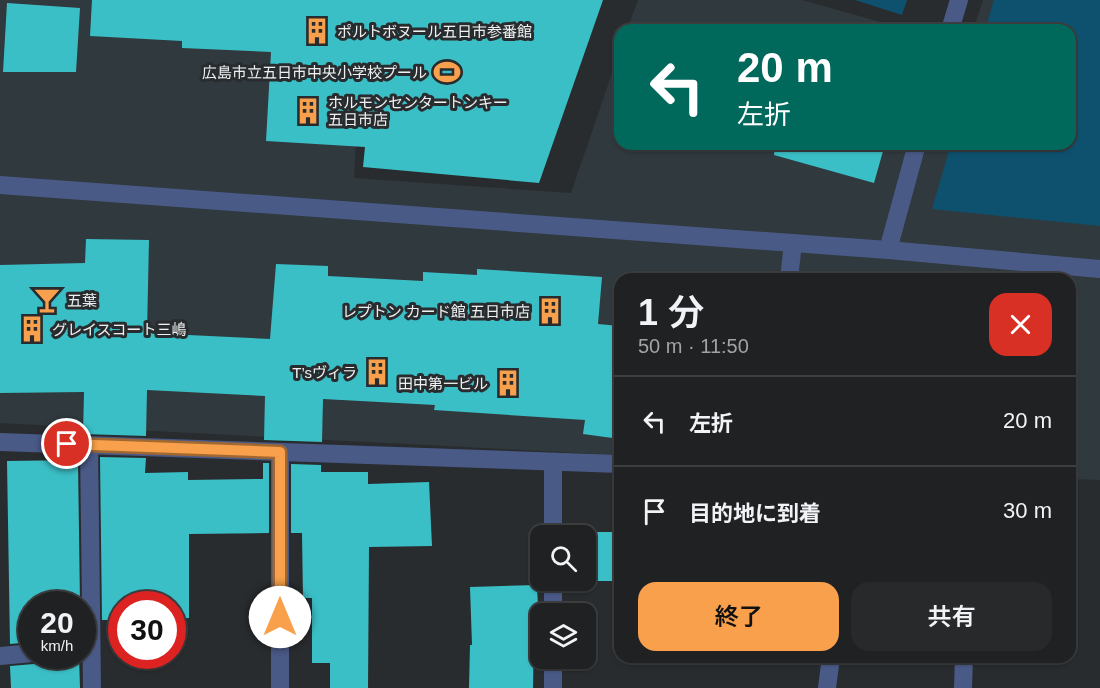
<!DOCTYPE html>
<html lang="ja">
<head>
<meta charset="utf-8">
<style>
	:root { --surface:#1f2122; --page:#27292a; --text:#f1f3f6; --muted:#a1a3a5; --line:#3c3e40; --accent:#f8a04b }
	body { margin:0; font-family:Arial,"Noto Sans JP",sans-serif; background:var(--page); color:var(--text); height:100vh; display:flex; flex-direction:column; font-size:22px; white-space:nowrap }
	* { box-sizing:border-box; margin:0 }
	p { font-size:20px; color:var(--muted) }
	.icon { flex:none; width:33px; height:33px; fill:none; stroke:currentColor; stroke-width:2; stroke-linecap:round; stroke-linejoin:round }
	.map { position:relative; flex:1; overflow:hidden }
	.drawer { position:absolute; left:614px; top:273px; width:462px; height:390px; display:flex; flex-direction:column; background:var(--surface); border-radius:18px; box-shadow:0 2px 4px #0004,0 0 0 2px var(--line) }
	.drawer>* { flex:none }
	.hud { position:absolute; left:614px; top:24px; width:462px; height:126px; border-radius:18px; box-shadow:0 2px 4px #0004,0 0 0 2px var(--line); background:#00695c; color:#fff; overflow:hidden }
	.controls { position:absolute; left:530px; top:525px; display:grid; gap:12px }
	.controls a { display:grid; place-items:center; width:66px; height:66px; border-radius:12px; background:var(--surface); box-shadow:0 2px 4px #0004,0 0 0 2px var(--line); font-size:30px }
	.speed { position:absolute; left:18px; top:591px; display:flex; gap:12px; font-size:30px; font-weight:700; text-align:center }
	.speed>* { display:grid; place-content:center; width:78px; height:78px; border-radius:50%; background:var(--surface); box-shadow:0 2px 4px #0004,0 0 0 2px var(--line); line-height:1 }
	.speed small { font-size:15px; font-weight:400 }
	.speed .limit { border:9px solid #d22; background:#fff; color:#111 }
	.pin { position:absolute; display:grid; place-items:center; width:51px; height:51px; color:#fff; margin:-26px; border:3px solid #fff; border-radius:50%; box-shadow:0 2px 6px #0007 }
	.me { position:absolute; width:66px; margin:-33px; rotate:0deg; stroke-linejoin:round; filter:drop-shadow(0 0 4px #0008) }
	.turn { display:flex; align-items:center; gap:21px; height:126px; padding:0 24px; font-size:27px }
	.turn .icon { width:78px; height:78px; stroke-width:2.5 }
	.turn b { display:block; font-size:42px; line-height:51px }
	.round { display:grid; place-items:center; flex:none; width:63px; height:63px; border-radius:18px; background:var(--page) }
	.headline { display:flex; align-items:center; justify-content:space-between; height:102px; padding:0 24px }
	h1 { font-size:36px; font-weight:600; line-height:45px }
	.action { display:flex; gap:12px; margin-top:auto; padding:12px 24px }
	.action a { flex:1; height:69px; border-radius:18px; background:var(--accent); color:#111; font-size:24px; font-weight:600; line-height:69px; text-align:center }
	.action a+a { background:var(--page); color:var(--text) }
	ul { padding:0; list-style:none }
	li { display:flex; align-items:center; gap:18px; height:90px; padding:0 24px; border-top:2px solid var(--line) }
	li div { flex:1 }
	li b { display:block; font-size:22px }
	li em { font-style:normal }
	.map>svg:first-child { display:block }
	.built { fill:#30393e }
	.green { fill:#0e516f }
	.building { fill:#3bbfc6 }
	.lines { fill:none; stroke-linecap:round; stroke-linejoin:round }
	.minor { stroke:#4a5a87; stroke-width:18 }
	.route-casing { stroke:#a16831; stroke-width:15 }
	.route { stroke:#f8a04b; stroke-width:10 }
	.labels { text-anchor:middle; dominant-baseline:central; stroke-width:6; stroke-linejoin:round; paint-order:stroke }
	.poi-label { font-size:15px; fill:#eef0f1; stroke:#292c2e; text-anchor:start }
</style>
</head>
<body>
<div class="map">
<svg width="1100" height="688" viewBox="0 0 1100 688">
	<rect width="100%" height="100%" fill="#292c2e"/>
	<g class="built">
		<path d="M0,0H364L354,178L571,193L619,53L620,144H1070V30H973L983,0H1100V480L1070,479V279H620L619,455L0,423Z"/>
		<path d="M638,0H802L909,30H627Z"/>
	</g>
	<g class="green">
		<path d="M855,0H907L902,15Z"/>
		<path d="M994,0H1100V226L932,209L951,144H1070V30H985Z"/>
	</g>
	<g class="building">
		<path d="M92,0H603L539,183L363,167L365,147L266,141L271,52L182,48V41L90,36Z"/>
		<path d="M7,3L80,8L76,72H3Z"/>
		<path d="M775,144H885L874,183L774,155Z"/>
		<path d="M86,239L149,240L147,333L270,339L276,264L328,266V276L423,281V272L477,275V269L602,277L598,324L620,326V439L583,434L585,420L434,410L435,405L323,399L322,442L264,440L265,396L147,390L146,436L83,434L84,392L0,393V265L85,263Z"/>
		<path d="M100,457L146,458L145,473L188,472V480L263,479V463H269V533L189,534V618L172,619V604H122V620H102Z"/>
		<path d="M78,460L80,604H32V642L10,644L7,461Z"/>
		<path d="M291,464L321,465V472H368V484L429,482L432,546L369,547L368,688H330V663H312V598H303L302,533H291Z"/>
		<path d="M580,532H620V581H580L585,580V536H580Z"/>
		<path d="M537,585L539,629H534L533,688H469L470,645H472L470,587Z"/>
		<path d="M43,656H79L80,688H11L10,666L34,664Z"/>
	</g>
	<g class="lines">
		<g class="minor">
			<path d="M950,30L959,0"/>
			<path d="M0,185L888,250L1100,269"/>
			<path d="M888,250L917,144"/>
			<path d="M789,279L793,243"/>
			<path d="M0,442L620,464"/>
			<path d="M89,445L92,688"/>
			<path d="M553,462V536"/>
			<path d="M553,580V614"/>
			<path d="M0,656L32,653"/>
			<path d="M553,658V688"/>
			<path d="M280,688V452"/>
			<path d="M827,688L831,657"/>
			<path d="M963,688L964,657"/>
		</g>
	</g>
	<g class="lines">
		<g class="route-casing">
			<path id="route" d="M67,444L280,452V617"/>
		</g>
		<use href="#route" class="route"/>
	</g>
	<defs>
		<g id="building-bare" transform="scale(2.07)"><path d="M-4-6H4V6H1V3H-1V6H-4ZM-2.5-4.3h1.7v1.8h-1.7ZM.8-4.3h1.7v1.8H.8ZM-2.5-1h1.7V.8h-1.7ZM.8-1h1.7V.8H.8Z" fill="#f8a04b" stroke="#292c2e" stroke-width="2.5" paint-order="stroke"/></g>
		<g id="stadium-bare" transform="scale(2.07)"><path d="M0-5a6.5 5 0 1 0 0 10a6.5 5 0 1 0 0-10ZM-3.5-1.8h7v3.6h-7Z" fill="#f8a04b" stroke="#292c2e" stroke-width="2.5" paint-order="stroke"/></g>
		<g id="bar-bare" transform="scale(2.07)"><path d="M-6-5H6L.8 .8V4.5H3.5V6h-7V4.5H-.8V.8Z" fill="#f8a04b" stroke="#292c2e" stroke-width="2.5" paint-order="stroke"/></g>
	</defs>
	<g fill-rule="evenodd">
		<use href="#building-bare" x="317" y="31"/>
		<use href="#stadium-bare" x="447" y="72"/>
		<use href="#building-bare" x="308" y="111"/>
		<use href="#bar-bare" x="47" y="300"/>
		<use href="#building-bare" x="550" y="311"/>
		<use href="#building-bare" x="32" y="329"/>
		<use href="#building-bare" x="377" y="372"/>
		<use href="#building-bare" x="508" y="383"/>
	</g>
	<g class="labels">
		<g class="poi-label">
			<text x="337" y="31">ポルトボヌール五日市参番館</text>
			<text x="427" y="72" text-anchor="end">広島市立五日市中央小学校プール</text>
			<text x="328" y="102">ホルモンセンタートンキー<tspan x="328" dy="17">五日市店</tspan></text>
			<text x="67" y="300">五葉</text>
			<text x="530" y="311" text-anchor="end">レプトン カード館 五日市店</text>
			<text x="52" y="329">グレイスコート三嶋</text>
			<text x="357" y="372" text-anchor="end">T’sヴィラ</text>
			<text x="488" y="383" text-anchor="end">田中第一ビル</text>
		</g>
	</g>
</svg>
<div class="controls">
<a><svg class="icon" aria-label="search" viewBox="0 0 24 24"><circle cx="10" cy="10" r="6"/><path d="M15 15l6 6"/></svg></a>
<a><svg class="icon" aria-label="layers" viewBox="0 0 24 24"><path d="M12 4l9 5-9 5-9-5zM3 14l9 5 9-5"/></svg></a>
</div>
<div class="speed"><div>20<small>km/h</small></div><div class="limit">30</div></div>
<div class="pin" style="left:67px;top:444px;background:#d93025"><svg class="icon" aria-label="arrive" viewBox="0 0 24 24"><path d="M6 21V4h12l-3 4 3 4H6"/></svg></div>
<svg class="me" style="left:280px;top:617px" viewBox="-20 -20 40 40"><circle r="19" fill="#fff"/><path d="M0-13L10 11 0 6-10 11z" fill="#f8a04b"/></svg>
<div class="hud">
<div class="turn"><svg class="icon" aria-label="left" viewBox="0 0 24 24"><path d="M17 20v-9H6M10 6l-5 5 5 5"/></svg><div><b>20 m</b>左折</div></div>
</div>
<section class="drawer">
<div class="headline"><div><h1>1 分</h1><p>50 m · 11:50</p></div><a class="round" style="background:#d93025;color:#fff"><svg class="icon" aria-label="close" viewBox="0 0 24 24"><path d="M6 6l12 12M18 6L6 18"/></svg></a></div>
<ul>
<li><svg class="icon" aria-label="left" viewBox="0 0 24 24"><path d="M17 20v-9H6M10 6l-5 5 5 5"/></svg><div><b>左折</b></div><em>20 m</em></li>
<li><svg class="icon" aria-label="arrive" viewBox="0 0 24 24"><path d="M6 21V4h12l-3 4 3 4H6"/></svg><div><b>目的地に到着</b></div><em>30 m</em></li>
</ul>
<div class="action"><a>終了</a><a>共有</a></div>
</section>
</div>
</body>
</html>
